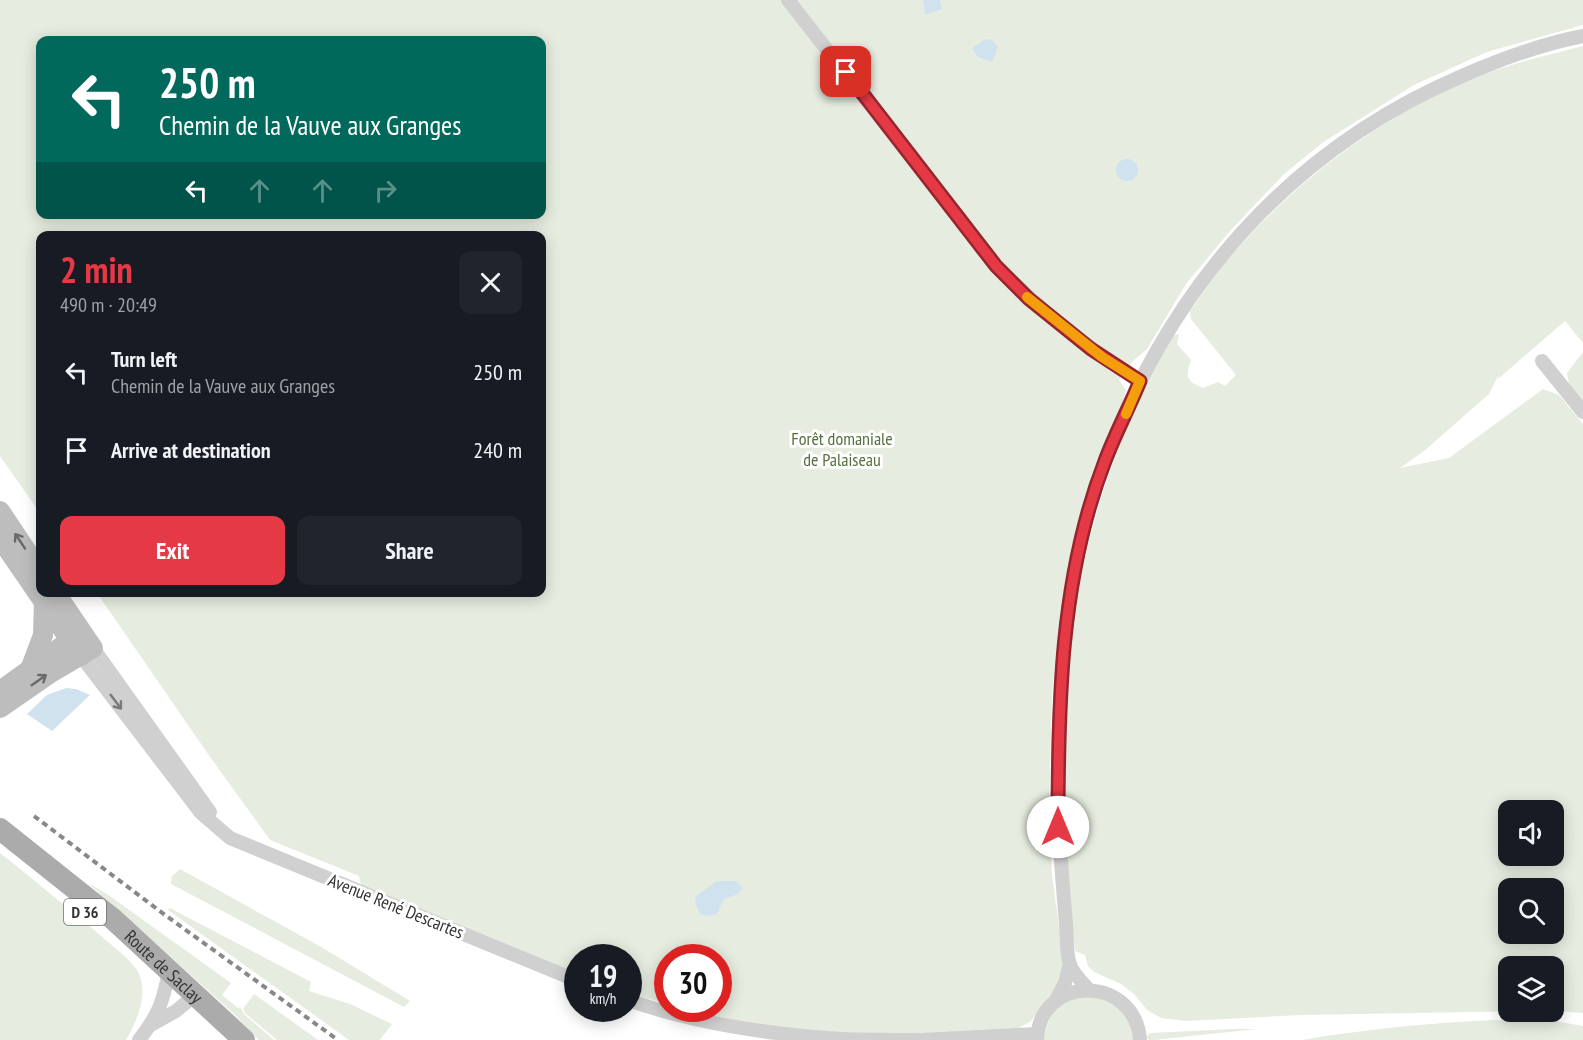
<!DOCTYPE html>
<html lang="en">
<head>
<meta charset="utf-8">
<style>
	:root { --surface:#171b24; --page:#20242c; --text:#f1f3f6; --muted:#9ea1a6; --accent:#e63946 }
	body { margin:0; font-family:"PT Sans Narrow",sans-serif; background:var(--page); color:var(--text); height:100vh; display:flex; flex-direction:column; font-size:22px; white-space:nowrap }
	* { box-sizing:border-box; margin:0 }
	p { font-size:20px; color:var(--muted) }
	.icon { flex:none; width:33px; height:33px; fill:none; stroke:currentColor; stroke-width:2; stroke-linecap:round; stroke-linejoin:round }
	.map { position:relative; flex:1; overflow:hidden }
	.panel { position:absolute; left:36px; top:231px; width:510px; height:366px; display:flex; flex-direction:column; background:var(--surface); border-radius:12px; box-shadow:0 3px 15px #0003 }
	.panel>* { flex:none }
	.top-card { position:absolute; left:36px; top:36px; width:510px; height:183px; border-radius:12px; box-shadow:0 3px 15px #0003; background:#00695c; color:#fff; overflow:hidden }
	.fabs { position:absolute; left:1498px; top:800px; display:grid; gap:12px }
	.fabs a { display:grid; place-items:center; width:66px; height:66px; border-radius:12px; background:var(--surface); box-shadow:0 3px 15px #0003; font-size:30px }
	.speed { position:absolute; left:564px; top:944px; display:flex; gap:12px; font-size:30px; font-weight:700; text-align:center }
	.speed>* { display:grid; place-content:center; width:78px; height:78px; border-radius:50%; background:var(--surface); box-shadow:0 3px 15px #0003; line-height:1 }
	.speed small { font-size:15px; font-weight:400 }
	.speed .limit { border:9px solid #d22; background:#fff; color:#111 }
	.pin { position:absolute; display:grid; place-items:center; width:51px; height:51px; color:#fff; margin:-26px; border-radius:12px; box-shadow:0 3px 9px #0006 }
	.me { position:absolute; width:66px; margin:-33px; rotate:0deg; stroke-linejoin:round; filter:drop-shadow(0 0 4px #0008) }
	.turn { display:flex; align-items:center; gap:21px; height:126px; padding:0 24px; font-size:27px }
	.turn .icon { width:78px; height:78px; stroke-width:2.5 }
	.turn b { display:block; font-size:42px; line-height:51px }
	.lanes { display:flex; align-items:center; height:57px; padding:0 24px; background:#0003; justify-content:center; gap:30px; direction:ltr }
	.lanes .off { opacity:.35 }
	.round { display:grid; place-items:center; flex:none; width:63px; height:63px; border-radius:12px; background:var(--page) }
	.overview { display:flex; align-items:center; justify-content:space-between; height:102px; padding:0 24px }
	h1 { font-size:36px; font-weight:700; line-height:45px; color:var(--accent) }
	.primary-button { display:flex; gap:12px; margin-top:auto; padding:12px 24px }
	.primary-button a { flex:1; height:69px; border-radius:12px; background:var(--accent); color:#fff; font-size:24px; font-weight:700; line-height:69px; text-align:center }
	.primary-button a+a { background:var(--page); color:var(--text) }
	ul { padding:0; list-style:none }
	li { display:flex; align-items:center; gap:18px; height:78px; padding:0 24px }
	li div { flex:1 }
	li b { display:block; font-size:22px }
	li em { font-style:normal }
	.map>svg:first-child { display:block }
	.green { fill:#e6ecdf; fill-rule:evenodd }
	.water { fill:#cfe2ee }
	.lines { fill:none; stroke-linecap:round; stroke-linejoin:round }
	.minor { stroke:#d0d0d0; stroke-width:14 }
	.secondary { stroke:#bdbdbd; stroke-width:20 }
	.primary { stroke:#ababab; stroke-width:22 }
	.rail { stroke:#888; stroke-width:4; stroke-dasharray:6 4.5; stroke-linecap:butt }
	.oneway { stroke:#6a6a6a }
	.oneway2 { stroke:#7a7a7a }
	.route-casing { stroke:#96252e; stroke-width:15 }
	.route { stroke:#e63946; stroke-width:10 }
	.slow { stroke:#f59e0b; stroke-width:10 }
	.labels { text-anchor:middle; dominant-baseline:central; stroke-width:6; stroke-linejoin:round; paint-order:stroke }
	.shield { fill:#fff; stroke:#707070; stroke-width:1.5 }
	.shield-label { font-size:16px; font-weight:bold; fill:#333 }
	.park-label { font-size:18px; fill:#56703f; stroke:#fff }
	.street-label { font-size:18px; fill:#333; stroke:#fff }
</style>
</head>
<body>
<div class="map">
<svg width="1583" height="1040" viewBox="0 0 1583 1040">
	<rect width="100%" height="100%" fill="#fff"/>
	<g class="green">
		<path d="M0,0H1583V25L1487,52L1414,85L1322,143L1283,175L1230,231L1186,284L1147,349L1133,361L1119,380L1126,390L1061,605L1052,694L1049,813L1052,875L1065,969L1051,995L1041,1005L1036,1015L1030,1022L1014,1030C903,1037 790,1038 682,1008H718V957H668L667,1004L629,993L628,957H578L577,975L362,889L359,876L270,840L208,754L97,593L542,592V236H40V513L0,456ZM40,40H542V214H40Z"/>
		<path d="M1583,46V343L1565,321L1498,379V376L1489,394L1424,451L1400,468L1449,458L1543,389L1559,395L1583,424V1013L1554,1011V966H1509V1011H1531L1301,1015L1185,1021L1161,1018L1147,1010L1135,995L1121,984L1094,972L1088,966L1085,955L1075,951C1066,866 1063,782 1068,696C1069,676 1069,656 1071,637C1084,532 1119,428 1172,336L1179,334L1177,344L1191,360C1185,377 1186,381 1203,388L1218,382L1225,386L1236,375L1191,319L1190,311C1204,292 1216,273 1231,256C1296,181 1375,121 1466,81C1503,65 1544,56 1583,46ZM1509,810H1554V855H1509ZM1509,888H1554V933H1509Z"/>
		<path d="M1583,352V405L1570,389L1567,373Z"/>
		<path d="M0,853C34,880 67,907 100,935C112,946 128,957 137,970C150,992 137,1021 126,1040H0Z"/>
		<path d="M180,869L323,948L410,1001L404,1007L171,884L172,876Z"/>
		<path d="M88,883L107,894L231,983L222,995L238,1008L240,1007L245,1015L274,1040H259L234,1014Z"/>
		<path d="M170,908L311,982L309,991L350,1004L392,1024L380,1040H349L168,910Z"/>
		<path d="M254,994L318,1040H277L246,1014L243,1009Z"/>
		<path d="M1085,995C1114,1003 1129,1007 1133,1040H1043C1050,1011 1055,1003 1085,995Z"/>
		<path d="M1495,1020L1555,1021L1583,1026V1040H1302C1366,1029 1430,1023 1495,1020Z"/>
		<path d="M1232,1029H1257L1154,1040H1149L1146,1037L1150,1033Z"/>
	</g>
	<g class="water">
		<path d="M923,0H940L942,9L925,15Z"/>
		<path d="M991,39L998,47L992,62L978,57L972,48L984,40Z"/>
		<circle cx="1127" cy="170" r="11"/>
		<path d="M66,688L76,689L90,695L52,731L27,714L47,695Z"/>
		<path d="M717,881H736L743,888L738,894L724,899L717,914L709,916L700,914L696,905L695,897Z"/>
	</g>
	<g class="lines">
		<g class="minor">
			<path d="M788,0L996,266C1040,309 1087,349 1140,381"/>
			<path d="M1542,361L1583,412"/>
			<path d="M93,648L210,812"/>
			<path d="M81,656L201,813L230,838L578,981"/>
			<path d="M1088,989C1082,982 1074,974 1070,965C1066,953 1067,936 1066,923C1062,878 1058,834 1058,790C1058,680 1065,565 1105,461C1171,287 1289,150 1462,76C1501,59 1541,44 1583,36"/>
			<path d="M628,1000C693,1023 773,1035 841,1039C867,1040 894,1040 919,1040"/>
			<path d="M1056,1000L1065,983L1070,964"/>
			<path d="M151,1025L176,1011L195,995"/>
			<path d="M139,1040C159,1014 163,1002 169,971"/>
			<path d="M922,1040L1037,1034"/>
			<path d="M1037,1040C1039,974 1135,974 1140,1040"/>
		</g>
		<g class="secondary">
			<path d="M0,511L40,571"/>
			<path d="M0,538L81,656"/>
			<path d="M31,667L43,635L44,601"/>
			<path d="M0,691L80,633"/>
			<path d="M0,708L52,672L93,648L55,592"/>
		</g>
		<path class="primary" id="s1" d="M0,829L113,919L244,1040"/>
		<path class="rail" d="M34,816L165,915L338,1040"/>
	</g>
	<defs><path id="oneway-shaft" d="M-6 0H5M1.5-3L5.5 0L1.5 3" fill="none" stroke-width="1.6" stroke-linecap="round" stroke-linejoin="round" transform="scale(1.5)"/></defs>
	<g class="oneway">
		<use href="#oneway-shaft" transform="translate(20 541) rotate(-124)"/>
		<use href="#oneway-shaft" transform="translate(39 680) rotate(-35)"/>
	</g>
	<use class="oneway2" href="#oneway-shaft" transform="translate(116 702) rotate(53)"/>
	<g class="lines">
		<g class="route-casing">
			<path id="route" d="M846,72L996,266L1029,299L1091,349L1140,381C1129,408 1115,434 1105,461C1060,577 1058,704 1058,827"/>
		</g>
		<use href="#route" class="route"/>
		<path class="slow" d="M1027,297L1102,357L1140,381L1126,414"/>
	</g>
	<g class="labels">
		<rect class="shield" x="64" y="899" width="42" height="26" rx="4.5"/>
		<g class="shield-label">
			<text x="85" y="912">D 36</text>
		</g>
		<g class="park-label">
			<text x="842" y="438">Forêt domaniale<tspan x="842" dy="21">de Palaiseau</tspan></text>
		</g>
		<g class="street-label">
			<text transform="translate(396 906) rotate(22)">Avenue René Descartes</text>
			<text stroke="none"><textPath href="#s1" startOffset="214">Route de Saclay</textPath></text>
		</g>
	</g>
</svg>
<div class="fabs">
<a><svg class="icon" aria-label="sound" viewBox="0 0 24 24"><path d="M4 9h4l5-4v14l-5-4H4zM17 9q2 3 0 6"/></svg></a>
<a><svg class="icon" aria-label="search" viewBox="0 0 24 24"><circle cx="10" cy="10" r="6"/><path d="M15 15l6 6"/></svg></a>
<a><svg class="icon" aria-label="layers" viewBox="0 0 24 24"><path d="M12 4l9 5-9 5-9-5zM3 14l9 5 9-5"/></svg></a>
</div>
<div class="speed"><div>19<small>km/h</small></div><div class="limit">30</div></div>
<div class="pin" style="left:846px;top:72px;background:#d93025"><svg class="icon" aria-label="arrive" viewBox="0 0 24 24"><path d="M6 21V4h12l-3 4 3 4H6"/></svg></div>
<svg class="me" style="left:1058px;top:827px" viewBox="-20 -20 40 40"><circle r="19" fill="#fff"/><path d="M0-13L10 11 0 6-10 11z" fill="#e63946"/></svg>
<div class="top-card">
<div class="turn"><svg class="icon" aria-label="left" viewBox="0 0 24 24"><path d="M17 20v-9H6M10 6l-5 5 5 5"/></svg><div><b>250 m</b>Chemin de la Vauve aux Granges</div></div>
<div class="lanes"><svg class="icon" aria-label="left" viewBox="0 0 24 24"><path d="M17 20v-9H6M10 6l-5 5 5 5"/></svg><svg class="icon off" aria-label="ahead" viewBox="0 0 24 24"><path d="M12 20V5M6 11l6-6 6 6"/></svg><svg class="icon off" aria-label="ahead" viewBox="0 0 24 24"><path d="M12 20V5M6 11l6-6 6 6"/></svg><svg class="icon off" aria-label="right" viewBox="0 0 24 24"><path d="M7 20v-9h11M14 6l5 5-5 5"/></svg></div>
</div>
<section class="panel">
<div class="overview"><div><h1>2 min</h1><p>490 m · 20:49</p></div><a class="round"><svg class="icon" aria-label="close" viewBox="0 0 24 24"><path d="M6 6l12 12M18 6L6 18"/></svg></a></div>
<ul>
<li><svg class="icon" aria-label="left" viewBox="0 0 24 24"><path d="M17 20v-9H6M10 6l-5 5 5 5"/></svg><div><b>Turn left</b><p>Chemin de la Vauve aux Granges</p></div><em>250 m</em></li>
<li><svg class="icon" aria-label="arrive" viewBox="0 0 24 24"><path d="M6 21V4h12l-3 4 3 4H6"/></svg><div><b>Arrive at destination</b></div><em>240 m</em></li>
</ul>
<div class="primary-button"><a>Exit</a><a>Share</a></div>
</section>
</div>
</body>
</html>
